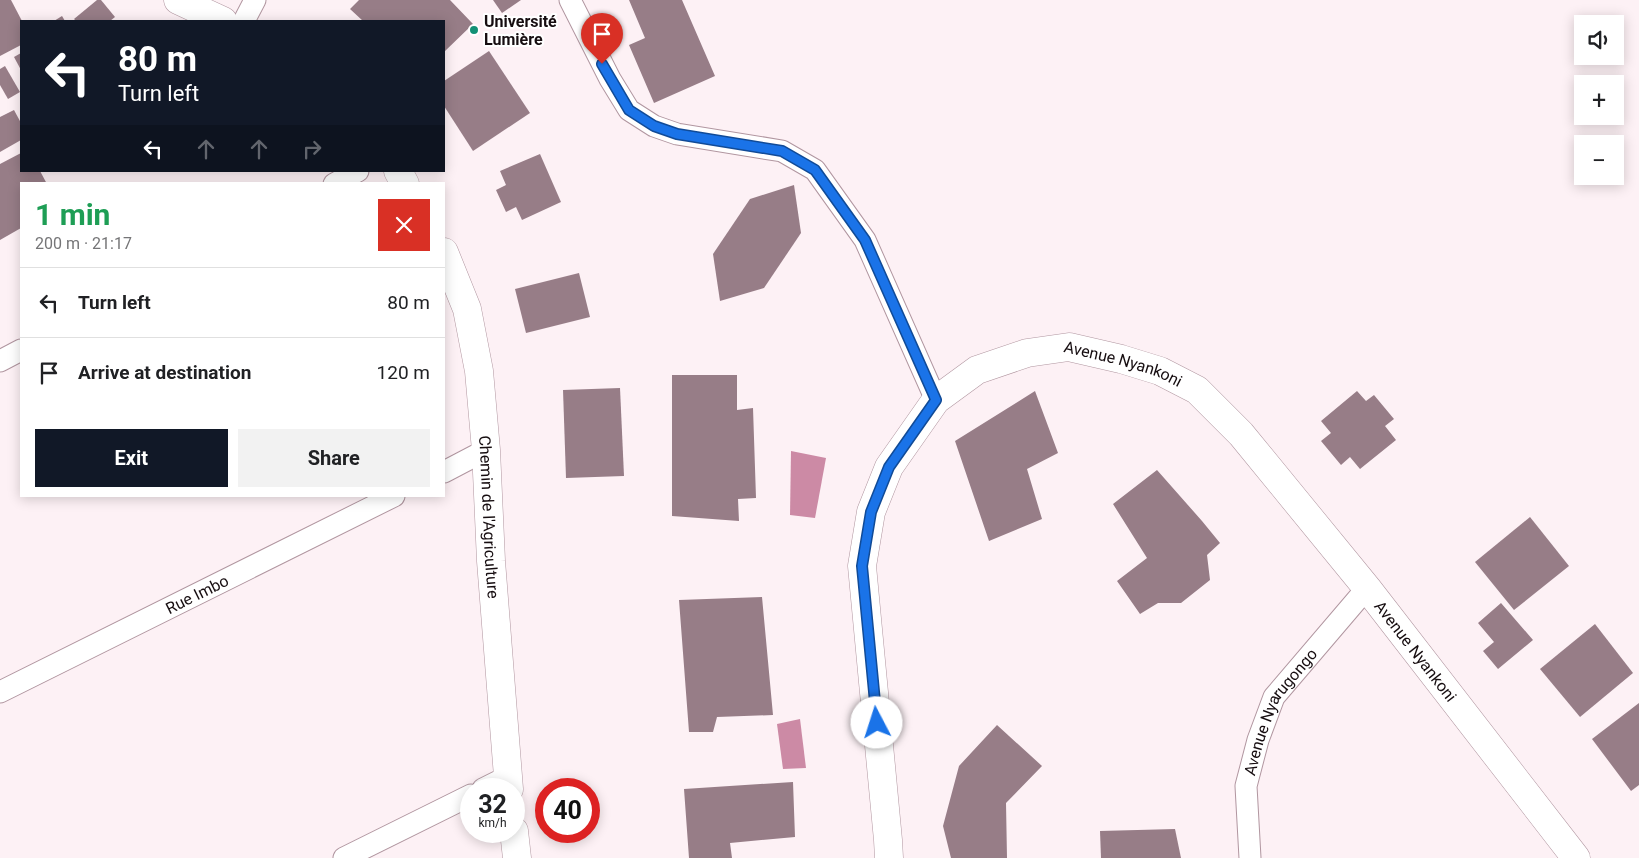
<!DOCTYPE html>
<html lang="en">
<head>
<meta charset="utf-8">
<style>
	:root { --surface:#fff; --page:#f2f2f2; --text:#202124; --muted:#757577; --line:#e0e0e0; --accent:#111827 }
	body { margin:0; font-family:Roboto,sans-serif; background:var(--page); color:var(--text); height:100vh; display:flex; flex-direction:column; font-size:19px; white-space:nowrap }
	* { box-sizing:border-box; margin:0 }
	p { font-size:16px; color:var(--muted) }
	.icon { flex:none; width:28px; height:28px; fill:none; stroke:currentColor; stroke-width:2; stroke-linecap:round; stroke-linejoin:round }
	.map { position:relative; flex:1; overflow:hidden }
	.side { position:absolute; left:20px; top:182px; width:425px; height:315px; display:flex; flex-direction:column; background:var(--surface); border-radius:0px; box-shadow:0 2px 12px #0003 }
	.side>* { flex:none }
	.hud { position:absolute; left:20px; top:20px; width:425px; height:152px; border-radius:0px; box-shadow:0 2px 12px #0003; background:#111827; color:#fff; overflow:hidden }
	.controls { position:absolute; left:1574px; top:15px; display:grid; gap:10px }
	.controls a { display:grid; place-items:center; width:50px; height:50px; border-radius:0px; background:var(--surface); box-shadow:0 2px 12px #0003; font-size:25px }
	.speed { position:absolute; left:460px; top:778px; display:flex; gap:10px; font-size:25px; font-weight:700; text-align:center }
	.speed>* { display:grid; place-content:center; width:65px; height:65px; border-radius:50%; background:var(--surface); box-shadow:0 2px 12px #0003; line-height:1 }
	.speed small { font-size:12px; font-weight:400 }
	.speed .limit { border:8px solid #d22; background:#fff; color:#111 }
	.pin { position:absolute; display:grid; place-items:center; width:42px; height:42px; color:#fff; margin:-51px -21px; border-radius:50% 50% 50% 0; rotate:-45deg; box-shadow:0 0 5px #0007 }
	.pin .icon { rotate:45deg }
	.me { position:absolute; width:55px; margin:-28px; rotate:355deg; stroke-linejoin:round; filter:drop-shadow(0 0 4px #0008) }
	.turn { display:flex; align-items:center; gap:18px; height:105px; padding:0 15px; font-size:22px }
	.turn .icon { width:65px; height:65px; stroke-width:2.5 }
	.turn b { display:block; font-size:35px; line-height:42px }
	.lanes { display:flex; align-items:center; height:48px; padding:0 15px; background:#0003; justify-content:center; gap:25px; direction:ltr }
	.lanes .off { opacity:.35 }
	.round { display:grid; place-items:center; flex:none; width:52px; height:52px; border-radius:0px; background:var(--page) }
	.head { display:flex; align-items:center; justify-content:space-between; height:85px; padding:0 15px }
	h1 { font-size:30px; font-weight:700; line-height:38px; color:#1e9e55 }
	.button { display:flex; gap:10px; margin-top:auto; padding:10px 15px }
	.button a { flex:1; height:58px; border-radius:0px; background:var(--accent); color:#fff; font-size:20px; font-weight:700; line-height:58px; text-align:center }
	.button a+a { background:var(--page); color:var(--text) }
	ul { padding:0; list-style:none }
	li { display:flex; align-items:center; gap:15px; height:70px; padding:0 15px; border-top:1px solid var(--line) }
	li div { flex:1 }
	li b { display:block; font-size:19px }
	li em { font-style:normal }
	.map>svg:first-child { display:block }
	.water { fill:#cc8aa5 }
	.building { fill:#977d87 }
	.lines { fill:none; stroke-linecap:round; stroke-linejoin:round }
	.minor-casing { stroke:#b196a0; stroke-width:23 }
	.tertiary-casing { stroke:#b196a0; stroke-width:29 }
	.minor { stroke:#fff; stroke-width:21 }
	.tertiary { stroke:#fff; stroke-width:28 }
	.route-casing { stroke:#114b97; stroke-width:12 }
	.route { stroke:#1a73e8; stroke-width:9 }
	.poi-dot { fill:#139075; stroke:#fff; stroke-width:2 }
	.labels { text-anchor:middle; dominant-baseline:central; stroke-width:4; stroke-linejoin:round; paint-order:stroke }
	.poi-label { font-size:16px; font-weight:bold; fill:#160d10; stroke:#fff; text-anchor:start }
	.street-label { font-size:16px; fill:#160d10; stroke:#fff }
</style>
</head>
<body>
<div class="map">
<svg width="1639" height="858" viewBox="0 0 1639 858">
	<rect width="100%" height="100%" fill="#fdf1f5"/>
	<g class="water">
		<path d="M791,451L826,458L815,518L790,515Z"/>
		<path d="M800,719L806,768L783,769L777,724Z"/>
	</g>
	<g class="building">
		<path d="M0,0H11L22,21L21,45L0,56Z"/>
		<path d="M97,0H101L115,17L110,21H76L74,19Z"/>
		<path d="M359,0H450L473,24L444,52V21H363L350,9Z"/>
		<path d="M493,0H521L502,13Z"/>
		<path d="M629,0H682L715,76L654,103L629,45L645,38Z"/>
		<path d="M62,16L65,21H54Z"/>
		<path d="M489,51L530,113L473,151L444,106V81Z"/>
		<path d="M21,53V70L14,57Z"/>
		<path d="M5,66L20,92L8,99L0,85V69Z"/>
		<path d="M14,110L21,123V140L0,152V117Z"/>
		<path d="M21,153V171H40L47,184H21V228L0,240V164Z"/>
		<path d="M540,154L561,202L522,220L516,207L506,212L496,190L506,185L500,171Z"/>
		<path d="M794,185L801,233L764,288L720,301L713,254L750,199Z"/>
		<path d="M579,273L590,317L526,333L515,289Z"/>
		<path d="M672,375H737V410L753,408L756,498L738,499L739,521L672,516Z"/>
		<path d="M620,388L624,476L566,478L563,390Z"/>
		<path d="M1035,391L1058,453L1027,469L1042,519L989,541L955,441Z"/>
		<path d="M1357,391L1366,401L1374,395L1394,419L1385,426L1396,440L1360,469L1350,457L1341,465L1321,441L1331,433L1321,421Z"/>
		<path d="M1157,470L1202,521L1220,543L1207,555L1210,580L1181,603H1158L1140,614L1117,581L1147,558L1113,504Z"/>
		<path d="M1530,517L1569,566L1514,610L1475,562Z"/>
		<path d="M762,597L773,715L717,717L713,732H689L679,600Z"/>
		<path d="M1501,603L1533,640L1498,669L1483,651L1494,642L1478,623Z"/>
		<path d="M1595,624L1633,673L1580,717L1540,669Z"/>
		<path d="M1639,703V785L1631,791L1592,739Z"/>
		<path d="M997,725L1042,766L1006,803L1007,858H951L943,826L959,766Z"/>
		<path d="M793,782L795,837L730,843L732,858H689L684,789Z"/>
		<path d="M1175,829L1181,858H1101L1100,831Z"/>
	</g>
	<g class="lines">
		<g class="minor-casing">
			<g id="minor">
				<path d="M570,0L610,79L629,110L654,126L677,134L782,151L815,170L865,240L936,400"/>
				<path d="M244,21L255,0"/>
				<path d="M334,184L358,171"/>
				<path d="M0,361L21,350"/>
				<path d="M444,472L486,450"/>
				<path id="s1" d="M0,692L394,496"/>
				<path d="M483,789L507,777"/>
				<path d="M344,858L471,795"/>
				<path id="s2" d="M1250,858L1246,786L1258,740L1274,697L1367,588"/>
			</g>
		</g>
		<g class="tertiary-casing">
			<g id="tertiary">
				<path d="M178,0L223,21"/>
				<path d="M398,171L405,184"/>
				<path id="s3" d="M444,252L467,309L479,371L486,450L491,561L509,789"/>
				<path d="M514,831L517,858"/>
				<path id="s4" d="M889,858L888,840L862,566L871,512L889,467L936,400L977,370L1027,353L1069,347L1121,359L1160,371L1197,390L1241,434L1367,588L1576,858"/>
			</g>
		</g>
		<use href="#minor" class="minor"/>
		<use href="#tertiary" class="tertiary"/>
	</g>
	<g class="lines">
		<g class="route-casing">
			<path id="route" d="M602,64L629,110L654,126L677,134L782,151L815,170L865,240L936,400L889,467L871,512L862,566L877,723"/>
		</g>
		<use href="#route" class="route"/>
	</g>
	<circle class="poi-dot" cx="474" cy="30" r="5"/>
	<g class="labels">
		<g class="poi-label">
			<text x="484" y="21">Université<tspan x="484" dy="18">Lumière</tspan></text>
		</g>
		<g class="street-label">
			<text stroke="none"><textPath href="#s4" startOffset="681">Avenue Nyankoni</textPath></text>
			<text stroke="none"><textPath href="#s3" startOffset="271">Chemin de l'Agriculture</textPath></text>
			<text stroke="none"><textPath href="#s1" startOffset="220">Rue Imbo</textPath></text>
			<text stroke="none"><textPath href="#s4" startOffset="1101">Avenue Nyankoni</textPath></text>
			<text stroke="none"><textPath href="#s2" startOffset="155">Avenue Nyarugongo</textPath></text>
		</g>
	</g>
</svg>
<div class="controls">
<a><svg class="icon" aria-label="sound" viewBox="0 0 24 24"><path d="M4 9h4l5-4v14l-5-4H4zM17 9q2 3 0 6"/></svg></a>
<a>+</a>
<a>−</a>
</div>
<div class="speed"><div>32<small>km/h</small></div><div class="limit">40</div></div>
<div class="pin" style="left:602px;top:64px;background:#d93025"><svg class="icon" aria-label="arrive" viewBox="0 0 24 24"><path d="M6 21V4h12l-3 4 3 4H6"/></svg></div>
<svg class="me" style="left:877px;top:723px" viewBox="-20 -20 40 40"><circle r="19" fill="#fff"/><path d="M0-13L10 11 0 6-10 11z" fill="#1a73e8"/></svg>
<div class="hud">
<div class="turn"><svg class="icon" aria-label="left" viewBox="0 0 24 24"><path d="M17 20v-9H6M10 6l-5 5 5 5"/></svg><div><b>80 m</b>Turn left</div></div>
<div class="lanes"><svg class="icon" aria-label="left" viewBox="0 0 24 24"><path d="M17 20v-9H6M10 6l-5 5 5 5"/></svg><svg class="icon off" aria-label="ahead" viewBox="0 0 24 24"><path d="M12 20V5M6 11l6-6 6 6"/></svg><svg class="icon off" aria-label="ahead" viewBox="0 0 24 24"><path d="M12 20V5M6 11l6-6 6 6"/></svg><svg class="icon off" aria-label="right" viewBox="0 0 24 24"><path d="M7 20v-9h11M14 6l5 5-5 5"/></svg></div>
</div>
<section class="side">
<div class="head"><div><h1>1 min</h1><p>200 m · 21:17</p></div><a class="round" style="background:#d93025;color:#fff"><svg class="icon" aria-label="close" viewBox="0 0 24 24"><path d="M6 6l12 12M18 6L6 18"/></svg></a></div>
<ul>
<li><svg class="icon" aria-label="left" viewBox="0 0 24 24"><path d="M17 20v-9H6M10 6l-5 5 5 5"/></svg><div><b>Turn left</b></div><em>80 m</em></li>
<li><svg class="icon" aria-label="arrive" viewBox="0 0 24 24"><path d="M6 21V4h12l-3 4 3 4H6"/></svg><div><b>Arrive at destination</b></div><em>120 m</em></li>
</ul>
<div class="button"><a>Exit</a><a>Share</a></div>
</section>
</div>
</body>
</html>
